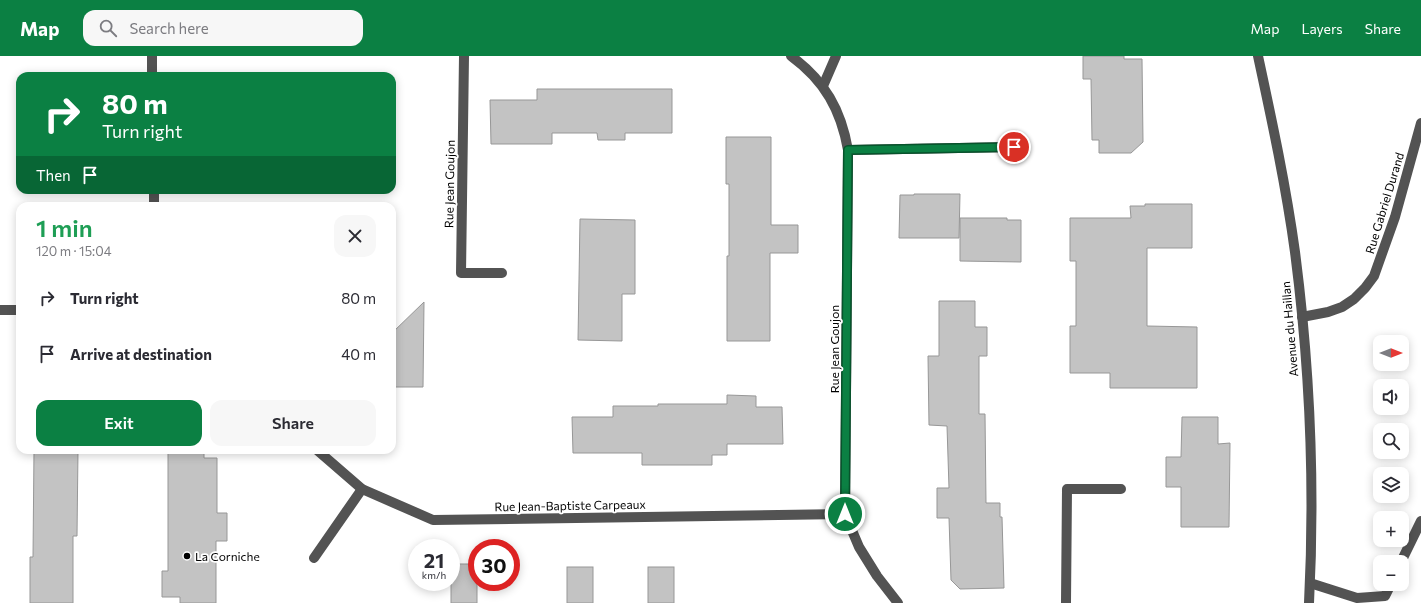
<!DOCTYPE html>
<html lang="en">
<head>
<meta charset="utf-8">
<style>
	:root { --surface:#fff; --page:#f7f7f7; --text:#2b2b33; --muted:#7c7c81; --accent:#0b8043 }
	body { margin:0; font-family:Commissioner,sans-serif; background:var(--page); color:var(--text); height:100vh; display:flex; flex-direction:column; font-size:15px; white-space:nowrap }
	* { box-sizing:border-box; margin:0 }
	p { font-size:13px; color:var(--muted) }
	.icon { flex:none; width:22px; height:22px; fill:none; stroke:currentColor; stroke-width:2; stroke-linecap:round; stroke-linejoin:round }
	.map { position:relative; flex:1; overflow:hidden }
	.panel { position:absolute; left:16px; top:146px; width:380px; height:252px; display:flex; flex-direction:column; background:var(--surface); border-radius:12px; box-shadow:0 2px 10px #0003 }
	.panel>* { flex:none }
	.top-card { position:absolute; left:16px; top:16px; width:380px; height:122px; border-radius:12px; box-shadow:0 2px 10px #0003; background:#0b8043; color:#fff; overflow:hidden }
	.needle { width:26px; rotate:90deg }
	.buttons { position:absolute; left:1373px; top:279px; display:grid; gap:8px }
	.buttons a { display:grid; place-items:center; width:36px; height:36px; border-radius:8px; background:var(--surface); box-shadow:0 2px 10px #0003; font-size:20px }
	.speed { position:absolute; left:408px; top:483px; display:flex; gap:8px; font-size:20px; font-weight:700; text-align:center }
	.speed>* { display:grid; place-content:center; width:52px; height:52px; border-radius:50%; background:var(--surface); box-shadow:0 2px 10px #0003; line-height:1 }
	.speed small { font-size:10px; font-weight:400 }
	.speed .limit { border:6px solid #d22; background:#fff; color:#111 }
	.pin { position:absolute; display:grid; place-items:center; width:34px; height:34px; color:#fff; margin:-17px; border:2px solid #fff; border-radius:50%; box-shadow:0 1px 4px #0007 }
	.me { position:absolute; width:44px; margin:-22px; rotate:0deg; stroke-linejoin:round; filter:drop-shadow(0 0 3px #0008) }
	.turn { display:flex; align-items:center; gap:14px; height:84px; padding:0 20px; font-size:18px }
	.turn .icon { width:52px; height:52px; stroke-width:2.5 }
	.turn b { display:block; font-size:28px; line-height:34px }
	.then { display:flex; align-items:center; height:38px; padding:0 20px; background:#0003; gap:8px; font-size:15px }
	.round { display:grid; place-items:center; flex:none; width:42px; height:42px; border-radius:12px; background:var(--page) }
	.headline { display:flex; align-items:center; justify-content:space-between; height:68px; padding:0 20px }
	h1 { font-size:24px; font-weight:600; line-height:30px; color:#1e9e55 }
	.action { display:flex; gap:8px; margin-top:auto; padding:8px 20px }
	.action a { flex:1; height:46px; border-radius:12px; background:var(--accent); color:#fff; font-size:16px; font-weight:600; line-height:46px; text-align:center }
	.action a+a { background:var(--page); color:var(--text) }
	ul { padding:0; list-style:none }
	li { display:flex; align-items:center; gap:12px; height:56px; padding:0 20px }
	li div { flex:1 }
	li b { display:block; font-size:15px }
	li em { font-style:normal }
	header { display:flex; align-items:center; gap:24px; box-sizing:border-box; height:56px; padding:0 20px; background:var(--accent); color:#fff }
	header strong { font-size:19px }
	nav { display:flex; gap:22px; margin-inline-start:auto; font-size:14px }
	.search { width:280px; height:36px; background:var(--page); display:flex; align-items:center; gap:10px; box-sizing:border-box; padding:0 14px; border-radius:12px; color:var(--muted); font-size:15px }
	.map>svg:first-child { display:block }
	.building { fill:#c3c3c3; stroke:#979797 }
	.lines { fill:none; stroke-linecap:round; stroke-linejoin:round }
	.minor { stroke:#535353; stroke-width:10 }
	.route-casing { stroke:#07532c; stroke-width:10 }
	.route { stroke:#0b8043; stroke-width:7 }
	.poi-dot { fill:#000; stroke:#fff; stroke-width:1.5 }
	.labels { text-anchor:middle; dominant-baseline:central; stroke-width:3.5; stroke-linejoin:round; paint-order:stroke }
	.street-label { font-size:12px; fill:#000; stroke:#fff }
	.poi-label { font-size:12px; fill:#000; stroke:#fff; text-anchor:start }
</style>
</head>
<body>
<header>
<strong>Map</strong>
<div class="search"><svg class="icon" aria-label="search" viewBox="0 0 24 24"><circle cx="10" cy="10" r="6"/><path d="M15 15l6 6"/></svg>Search here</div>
<nav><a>Map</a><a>Layers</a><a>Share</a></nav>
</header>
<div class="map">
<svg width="1421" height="547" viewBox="0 0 1421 547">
	<rect width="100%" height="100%" fill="#fff"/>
	<g class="building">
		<path d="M1083,0H1124V3H1142L1143,86L1131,97H1099V84H1092L1091,23H1083Z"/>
		<path d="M537,33H672V77H625V84H598L597,77H552V88H491L490,44H537Z"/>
		<path d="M726,81H771V169H798V197H770V285H727V200H729V128H726Z"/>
		<path d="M914,138H960L959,182H899L900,139H914Z"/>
		<path d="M1145,148H1192V192H1147V270L1197,271V332H1110V317H1070V270H1076V205H1070V162H1131L1130,150H1145Z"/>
		<path d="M960,162H1007V164H1021V206L960,205Z"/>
		<path d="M580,163L635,164V238H622V285L578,284Z"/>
		<path d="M939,245H975V271H987V300H979V358H985L986,447H1000V461H1002L1004,532L960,533L951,524L949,462H937V432H949L947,370L929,369L928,300H939Z"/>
		<path d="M424,246L423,331H392V277Z"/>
		<path d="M727,339L756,340V351H782L783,388H727V399H712V409H642V397H573L572,361H613V350H658V348H727Z"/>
		<path d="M1182,361H1218V388L1230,387L1229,471H1181V431H1166V401H1181Z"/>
		<path d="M34,394H78L77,480H73V547H30V501H33Z"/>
		<path d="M168,394H204V402H217V457H227V485H216V547H180V541H162V515H168Z"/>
		<rect x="451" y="508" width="26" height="39"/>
		<rect x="567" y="511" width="26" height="36"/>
		<rect x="648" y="511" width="26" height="36"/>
	</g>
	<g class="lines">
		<g class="minor">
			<path d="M152,0V20"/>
			<path d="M464,0L461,217H502"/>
			<path d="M791,0C825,25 841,54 848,94L845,458L859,491L877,520L898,547"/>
			<path d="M1258,0C1272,65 1286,130 1295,196C1310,312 1315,430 1309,547"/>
			<path d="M823,30L836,0"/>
			<path d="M848,94L1014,91"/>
			<path d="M154,134V150"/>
			<path d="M0,254H20"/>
			<path d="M1302,261L1328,256L1342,251L1354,243L1365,232L1374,220L1395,161L1421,67"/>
			<path d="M317,394L362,433L433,464L845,458"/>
			<path d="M314,502L362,433"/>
			<path d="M1401,506L1421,465"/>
			<path d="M1310,527L1357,542L1385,540L1391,528"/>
			<path d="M1066,547L1067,433H1121"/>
		</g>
	</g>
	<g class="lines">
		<g class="route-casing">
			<path id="route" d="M845,458L848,94L1014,91"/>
		</g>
		<use href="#route" class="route"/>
	</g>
	<circle class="poi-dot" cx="187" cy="500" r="4"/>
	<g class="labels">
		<g class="street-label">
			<text transform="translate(449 128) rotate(-89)">Rue Jean Goujon</text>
			<text transform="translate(1384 147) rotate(-73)">Rue Gabriel Durand</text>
			<text transform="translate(1289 273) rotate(-95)">Avenue du Haillan</text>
			<text transform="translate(834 293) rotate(-90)">Rue Jean Goujon</text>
			<text transform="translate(570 449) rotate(-1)">Rue Jean-Baptiste Carpeaux</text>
		</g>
		<g class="poi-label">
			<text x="195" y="500">La Corniche</text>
		</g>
	</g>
</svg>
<div class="buttons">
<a><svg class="needle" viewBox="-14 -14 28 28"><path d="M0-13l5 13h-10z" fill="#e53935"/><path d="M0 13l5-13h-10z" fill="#7c7c81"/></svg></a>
<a><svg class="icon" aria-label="sound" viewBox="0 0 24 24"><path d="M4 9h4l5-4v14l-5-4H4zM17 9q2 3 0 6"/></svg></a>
<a><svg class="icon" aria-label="search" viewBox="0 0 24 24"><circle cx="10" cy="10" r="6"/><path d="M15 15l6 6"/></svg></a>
<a><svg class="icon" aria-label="layers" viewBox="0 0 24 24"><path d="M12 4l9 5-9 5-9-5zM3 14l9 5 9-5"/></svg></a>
<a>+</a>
<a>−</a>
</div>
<div class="speed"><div>21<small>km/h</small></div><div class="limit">30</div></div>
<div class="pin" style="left:1014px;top:91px;background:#d93025"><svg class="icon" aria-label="arrive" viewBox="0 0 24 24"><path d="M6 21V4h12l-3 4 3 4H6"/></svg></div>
<svg class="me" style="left:845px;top:458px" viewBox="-20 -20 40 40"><circle r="17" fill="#0b8043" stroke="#fff" stroke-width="3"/><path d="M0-11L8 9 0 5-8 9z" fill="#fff"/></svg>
<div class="top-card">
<div class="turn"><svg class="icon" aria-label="right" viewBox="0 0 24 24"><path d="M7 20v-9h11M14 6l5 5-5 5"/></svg><div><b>80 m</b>Turn right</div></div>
<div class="then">Then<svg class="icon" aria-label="arrive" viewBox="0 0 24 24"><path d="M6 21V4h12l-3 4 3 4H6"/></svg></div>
</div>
<section class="panel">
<div class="headline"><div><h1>1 min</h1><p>120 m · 15:04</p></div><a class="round"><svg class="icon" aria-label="close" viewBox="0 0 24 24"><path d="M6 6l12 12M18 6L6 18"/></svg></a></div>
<ul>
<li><svg class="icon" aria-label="right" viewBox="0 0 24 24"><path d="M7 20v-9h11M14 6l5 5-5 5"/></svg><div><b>Turn right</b></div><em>80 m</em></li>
<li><svg class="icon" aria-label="arrive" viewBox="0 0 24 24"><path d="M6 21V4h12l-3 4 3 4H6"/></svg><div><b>Arrive at destination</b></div><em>40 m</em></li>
</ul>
<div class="action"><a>Exit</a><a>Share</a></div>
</section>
</div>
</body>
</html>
